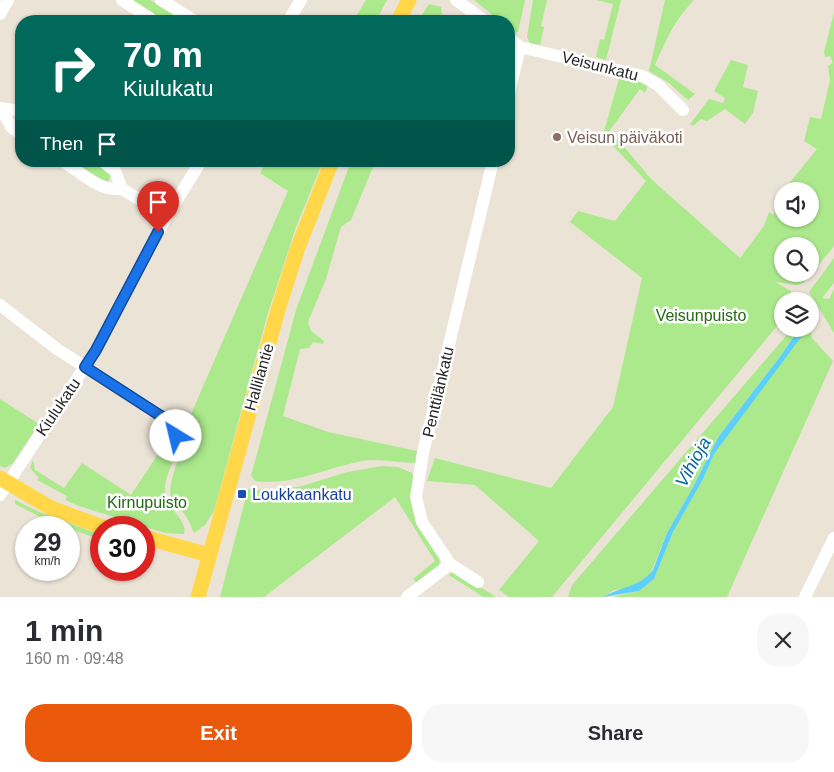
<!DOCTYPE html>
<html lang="en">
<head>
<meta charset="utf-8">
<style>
	:root { --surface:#fff; --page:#f7f7f7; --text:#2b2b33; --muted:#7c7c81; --accent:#ea580c }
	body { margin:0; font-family:Helvetica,sans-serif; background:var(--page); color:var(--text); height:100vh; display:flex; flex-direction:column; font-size:19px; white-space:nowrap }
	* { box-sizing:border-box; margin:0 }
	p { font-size:16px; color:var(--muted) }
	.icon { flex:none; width:28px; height:28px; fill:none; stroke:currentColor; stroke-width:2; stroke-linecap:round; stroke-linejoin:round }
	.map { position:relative; height:597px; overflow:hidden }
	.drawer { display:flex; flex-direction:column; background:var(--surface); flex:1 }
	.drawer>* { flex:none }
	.guide { position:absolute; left:15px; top:15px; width:500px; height:152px; border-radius:20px; box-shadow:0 1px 4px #0004; background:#00695c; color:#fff; overflow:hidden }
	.tools { position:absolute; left:774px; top:182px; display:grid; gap:10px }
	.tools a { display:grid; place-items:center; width:45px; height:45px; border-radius:50%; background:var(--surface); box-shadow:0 1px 4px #0004; font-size:25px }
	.speed { position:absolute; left:15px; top:516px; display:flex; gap:10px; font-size:25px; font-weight:700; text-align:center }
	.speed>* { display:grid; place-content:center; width:65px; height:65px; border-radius:50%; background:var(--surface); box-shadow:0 1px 4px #0004; line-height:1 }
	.speed small { font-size:12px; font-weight:400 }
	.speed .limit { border:8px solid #d22; background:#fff; color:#111 }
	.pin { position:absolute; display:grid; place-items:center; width:42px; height:42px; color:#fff; margin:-51px -21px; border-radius:50% 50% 50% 0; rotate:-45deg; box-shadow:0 0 5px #0007 }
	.pin .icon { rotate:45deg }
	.me { position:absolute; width:55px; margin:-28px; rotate:324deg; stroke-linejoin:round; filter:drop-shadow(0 0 4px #0008) }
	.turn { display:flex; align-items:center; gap:18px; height:105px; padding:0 25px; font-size:22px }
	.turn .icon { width:65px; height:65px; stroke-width:2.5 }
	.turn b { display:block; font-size:35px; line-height:42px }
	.then { display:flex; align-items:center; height:48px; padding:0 25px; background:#0003; gap:10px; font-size:19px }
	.round { display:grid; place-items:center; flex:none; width:52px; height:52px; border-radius:20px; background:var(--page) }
	.headline { display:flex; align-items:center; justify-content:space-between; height:85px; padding:0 25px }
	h1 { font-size:30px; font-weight:600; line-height:38px }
	.button { display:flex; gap:10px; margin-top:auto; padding:10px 25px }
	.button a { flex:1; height:58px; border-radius:20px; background:var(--accent); color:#fff; font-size:20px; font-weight:600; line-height:58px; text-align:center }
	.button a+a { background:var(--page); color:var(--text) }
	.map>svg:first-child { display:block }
	.green { fill:#abe98c; fill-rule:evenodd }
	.water { fill:#5dcffb }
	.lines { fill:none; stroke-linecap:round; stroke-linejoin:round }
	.minor { stroke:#fff; stroke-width:12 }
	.major { stroke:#ffd749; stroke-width:15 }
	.route-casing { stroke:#114b97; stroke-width:12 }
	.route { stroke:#1a73e8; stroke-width:9 }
	.education-dot { fill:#8d6e63; stroke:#fff; stroke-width:2 }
	.transit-dot { fill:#1a4fb4; stroke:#fff; stroke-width:2 }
	.labels { text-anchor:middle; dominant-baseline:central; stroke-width:5; stroke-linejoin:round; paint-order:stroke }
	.street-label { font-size:16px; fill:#272727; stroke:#fff }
	.education-label { font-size:16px; fill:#785e54; stroke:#fff; text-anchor:start }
	.park-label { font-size:16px; fill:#236a12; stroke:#fff }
	.transit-label { font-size:16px; fill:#164399; stroke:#fff; text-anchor:start }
	.water-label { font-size:18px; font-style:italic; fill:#0068a3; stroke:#fff }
</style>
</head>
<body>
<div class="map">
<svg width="834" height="597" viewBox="0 0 834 597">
	<rect width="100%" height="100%" fill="#ece3d7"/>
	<g class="green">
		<path d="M132,0H150L183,21H165Z"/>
		<path d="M366,0H387L376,21H353Z"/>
		<path d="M474,0H525L518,32L514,33L509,29V21H500Z"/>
		<path d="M533,0H547L541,26L544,27L540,45L530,43L527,37Z"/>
		<path d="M596,0H621L606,60L596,57L600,39L604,40L613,4Z"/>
		<path d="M665,0H694C674,21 667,38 655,65L695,94L688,100L669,83L649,71Z"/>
		<path d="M429,4L441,7L442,15L437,21H418Z"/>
		<path d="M834,13V245L832,249L803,283L797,285L775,282L791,291L790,301H782V320L552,597H509L499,590L539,541L475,485L427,481L435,458L551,488L613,407L642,278L570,222L578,211L615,221L646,181L603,135L620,75L648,85L645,93L640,89L610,130L651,179L740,258L764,226L769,212L773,215L782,203L777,198L782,192V219H810V191H790L787,186L817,149L804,141L810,117L821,119L830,80L828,66L833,63L830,56L825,57L824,52ZM782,246H810V274H782Z"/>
		<path d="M731,60L748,65L743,87L758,91L753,113L745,124L725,109L707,121L701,119L693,126L690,124L709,99L723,103L725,98L714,91Z"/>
		<path d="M73,161H91L112,175L107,183Z"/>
		<path d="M267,161H323L296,227L268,313L214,511L205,525L194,533C191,527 190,521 185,515C181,509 173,504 171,497C166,479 188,442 191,424L188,421L288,191L260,173Z"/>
		<path d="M351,161L375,162L351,220L341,227L326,279L308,322L311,331L324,341L323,344L313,342L309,348L300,349L283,416L328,432L417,451L416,463C398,463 380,458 362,461C325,468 293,486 255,481L251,476L296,310Z"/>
		<path d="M834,258V283L822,298L829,299L834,289V333L809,292Z"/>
		<path d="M810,326L812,338L833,361L727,597H612L639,591L654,579L673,532L698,487L714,454L796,341L807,329H810Z"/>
		<path d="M792,329H799L782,354L719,436L692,489L667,533L650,575L628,589L614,590L603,597H568L572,585Z"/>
		<path d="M0,399L39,424L13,463L5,468L0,466Z"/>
		<path d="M166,442L175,448L176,453C172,465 164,479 165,492C165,508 188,519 184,534L165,533L79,506L65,500L67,496L37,480L39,478L30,468L33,460L35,470L64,488L82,463L131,495Z"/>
		<path d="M382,466L398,467L412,473L440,558L439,567L417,583L413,579L435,561L395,497L264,597H220L248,489L272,491L302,486L347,472Z"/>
		<path d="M15,500L37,511L101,535V540L46,520L15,504Z"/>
		<path d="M454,571L496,597H483L449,575Z"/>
	</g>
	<path class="water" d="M799,329H807L714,454L703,479L673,532L654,579L639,591L603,597C620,587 640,587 653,570L667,533L692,489L719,436L782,354Z"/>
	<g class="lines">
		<g class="minor">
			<path d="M122,0L154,21"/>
			<path d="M161,0L195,21"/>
			<path d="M456,0L485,21"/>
			<path d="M0,14L8,0"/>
			<path d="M288,21L301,0"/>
			<path d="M509,38L520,47L642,76L658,85L683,110"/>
			<path d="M509,93L520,47"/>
			<path d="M0,108L21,111"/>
			<path d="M1,109L12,128L21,134"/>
			<path d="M63,161C81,173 100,192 122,189"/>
			<path d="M102,161L115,171L122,189L167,216"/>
			<path d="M0,305L57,349L165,418L176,436"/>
			<path d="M0,495L96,350L167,216L201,161"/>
			<path d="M478,582L450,564L422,522L416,497L423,453L493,161"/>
			<path d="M407,597L450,564"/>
			<path d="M805,597L834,538"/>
		</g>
		<g class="major">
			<path d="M398,21L409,0"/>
			<path d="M0,478L51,508L105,528"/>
			<path d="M144,537L209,555"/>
			<path d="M198,597L278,310L297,250L332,161"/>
		</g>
	</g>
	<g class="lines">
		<g class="route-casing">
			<path id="route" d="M158,232L96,350L85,367L164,418L176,436"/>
		</g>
		<use href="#route" class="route"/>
	</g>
	<circle class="education-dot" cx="557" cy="137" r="5"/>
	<rect class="transit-dot" x="237" y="489" width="10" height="10" rx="2.5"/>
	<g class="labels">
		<g class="street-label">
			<text transform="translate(600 66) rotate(14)">Veisunkatu</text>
			<text transform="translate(259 377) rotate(-74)">Hallilantie</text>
			<text transform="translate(438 392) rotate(-77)">Penttilänkatu</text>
			<text transform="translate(58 407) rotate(-56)">Kiulukatu</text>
		</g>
		<g class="education-label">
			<text x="567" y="137">Veisun päiväkoti</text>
		</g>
		<g class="park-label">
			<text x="701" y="315">Veisunpuisto</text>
			<text x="147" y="502">Kirnupuisto</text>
		</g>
		<g class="transit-label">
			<text x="252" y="494">Loukkaankatu</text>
		</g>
		<g class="water-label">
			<text transform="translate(693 462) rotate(-61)">Vihioja</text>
		</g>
	</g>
</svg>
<div class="tools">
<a><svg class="icon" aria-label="sound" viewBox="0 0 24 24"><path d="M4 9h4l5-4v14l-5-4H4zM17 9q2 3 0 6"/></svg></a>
<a><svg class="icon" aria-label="search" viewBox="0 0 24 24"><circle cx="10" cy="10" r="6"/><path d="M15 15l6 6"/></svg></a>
<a><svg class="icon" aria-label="layers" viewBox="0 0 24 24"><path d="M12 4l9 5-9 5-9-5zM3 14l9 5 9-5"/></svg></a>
</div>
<div class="speed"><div>29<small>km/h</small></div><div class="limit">30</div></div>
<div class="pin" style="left:158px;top:232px;background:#d93025"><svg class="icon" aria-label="arrive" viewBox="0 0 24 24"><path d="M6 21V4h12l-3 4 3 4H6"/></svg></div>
<svg class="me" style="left:176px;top:436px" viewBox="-20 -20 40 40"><circle r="19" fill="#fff"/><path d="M0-13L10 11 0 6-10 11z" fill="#1a73e8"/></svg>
<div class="guide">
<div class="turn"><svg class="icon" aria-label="right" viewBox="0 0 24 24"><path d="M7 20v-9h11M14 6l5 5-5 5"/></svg><div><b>70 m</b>Kiulukatu</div></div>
<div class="then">Then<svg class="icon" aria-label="arrive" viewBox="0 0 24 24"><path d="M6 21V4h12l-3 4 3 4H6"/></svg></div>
</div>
</div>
<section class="drawer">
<div class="headline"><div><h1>1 min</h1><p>160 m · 09:48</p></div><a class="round"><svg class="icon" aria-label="close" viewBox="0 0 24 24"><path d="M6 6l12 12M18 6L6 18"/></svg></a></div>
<div class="button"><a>Exit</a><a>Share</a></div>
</section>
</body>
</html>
